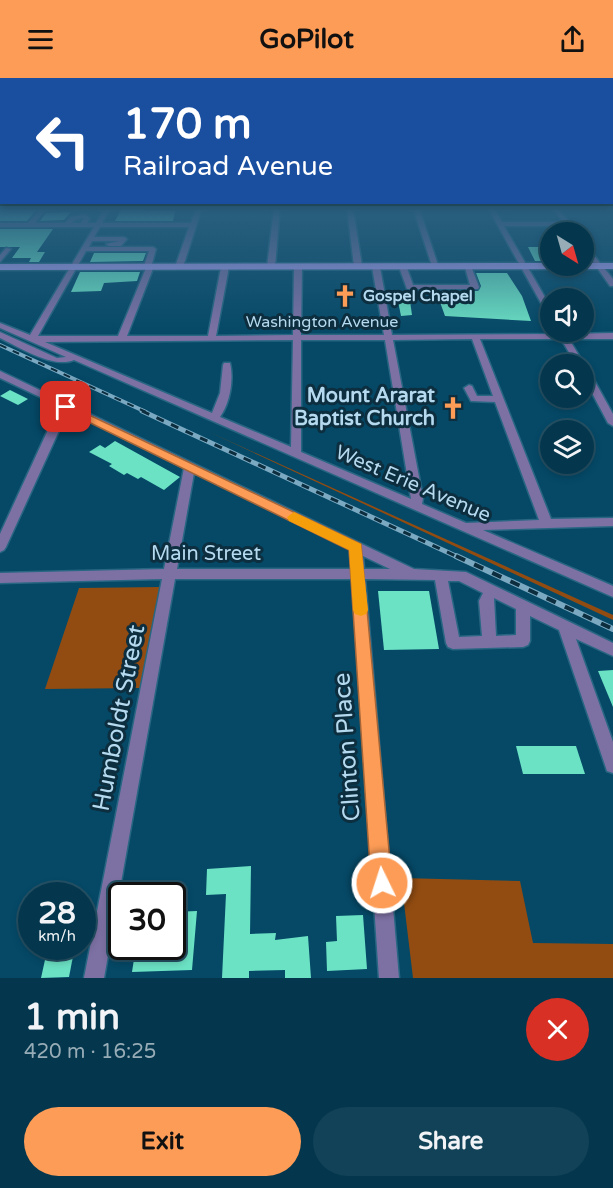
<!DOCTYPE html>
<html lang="en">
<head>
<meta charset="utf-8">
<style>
	:root { --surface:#04374d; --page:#124257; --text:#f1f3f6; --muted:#97acb6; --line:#255165; --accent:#fd9c56 }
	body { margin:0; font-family:"Varela Round",sans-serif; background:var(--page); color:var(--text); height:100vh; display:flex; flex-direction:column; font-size:22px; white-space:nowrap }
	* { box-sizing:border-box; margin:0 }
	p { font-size:20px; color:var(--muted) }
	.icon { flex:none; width:33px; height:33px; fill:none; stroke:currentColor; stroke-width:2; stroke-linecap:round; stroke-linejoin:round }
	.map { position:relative; height:900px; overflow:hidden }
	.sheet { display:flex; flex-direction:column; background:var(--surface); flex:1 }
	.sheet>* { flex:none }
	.guide { position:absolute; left:0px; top:0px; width:614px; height:126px; box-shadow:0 3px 9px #0003,0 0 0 2px var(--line); background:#1a4fa0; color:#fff; overflow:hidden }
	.needle { width:39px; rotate:143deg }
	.fabs { position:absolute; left:540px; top:144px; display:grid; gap:12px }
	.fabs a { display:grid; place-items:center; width:54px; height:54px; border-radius:50%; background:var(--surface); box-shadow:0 3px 9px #0003,0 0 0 2px var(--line); font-size:30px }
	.speed { position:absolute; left:18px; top:804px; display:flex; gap:12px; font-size:30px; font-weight:700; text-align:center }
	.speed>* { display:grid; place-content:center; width:78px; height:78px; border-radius:50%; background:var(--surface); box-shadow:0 3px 9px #0003,0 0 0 2px var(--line); line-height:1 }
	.speed small { font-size:15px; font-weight:400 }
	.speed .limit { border:3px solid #111; border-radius:9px; background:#fff; color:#111 }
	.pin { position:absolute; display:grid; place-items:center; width:51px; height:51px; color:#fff; margin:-26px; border-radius:12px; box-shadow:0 3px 9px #0006 }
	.me { position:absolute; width:66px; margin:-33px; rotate:356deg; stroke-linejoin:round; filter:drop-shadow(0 0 4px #0008) }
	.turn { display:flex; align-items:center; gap:21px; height:126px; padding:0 24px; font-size:27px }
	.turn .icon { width:78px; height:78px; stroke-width:2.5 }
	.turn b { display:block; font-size:42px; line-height:51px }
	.round { display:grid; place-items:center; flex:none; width:63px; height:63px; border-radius:32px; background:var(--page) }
	.overview { display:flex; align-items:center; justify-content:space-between; height:102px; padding:0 24px }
	h1 { font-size:36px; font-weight:700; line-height:45px }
	.primary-button { display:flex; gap:12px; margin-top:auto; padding:12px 24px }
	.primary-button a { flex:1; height:69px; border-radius:36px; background:var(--accent); color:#111; font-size:24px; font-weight:700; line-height:69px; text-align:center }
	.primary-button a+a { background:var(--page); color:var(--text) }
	header { display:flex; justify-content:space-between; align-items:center; height:78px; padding:0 24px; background:var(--accent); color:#111; font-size:27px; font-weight:700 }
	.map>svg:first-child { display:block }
	.green { fill:#924c11 }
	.building { fill:#6ce2c4 }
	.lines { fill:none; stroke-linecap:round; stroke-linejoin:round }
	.minor-casing { stroke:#286682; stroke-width:3 }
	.major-casing { stroke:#286682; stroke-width:3 }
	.minor { fill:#7d71a4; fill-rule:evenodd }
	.major { fill:#b39ff3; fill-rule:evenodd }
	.rail-far2-casing { stroke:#7ba9c2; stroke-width:4 }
	.rail-far1-casing { stroke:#7ba9c2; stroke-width:5 }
	.rail-casing { stroke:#7ba9c2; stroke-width:6 }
	.rail-far2 { stroke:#0c2e3e; stroke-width:2; stroke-dasharray:7; stroke-linecap:butt }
	.rail-far1 { stroke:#0c2e3e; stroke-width:3; stroke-dasharray:8; stroke-linecap:butt }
	.rail { stroke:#0c2e3e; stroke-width:4; stroke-dasharray:10; stroke-linecap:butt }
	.route { fill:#fd9c56; stroke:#a46538; stroke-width:1.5 }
	.slow { fill:#f59e0b }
	.labels { text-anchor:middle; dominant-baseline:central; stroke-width:6; stroke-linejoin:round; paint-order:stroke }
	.far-poi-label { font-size:16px; font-weight:bold; fill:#b5d9ef; stroke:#0c2e3e; text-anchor:start }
	.far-street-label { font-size:16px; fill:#b5d9ef; stroke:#0c2e3e }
	.poi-label { font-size:20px; font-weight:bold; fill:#b5d9ef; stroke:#0c2e3e; text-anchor:end }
	.street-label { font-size:20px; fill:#b5d9ef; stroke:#0c2e3e }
	.near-street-label { font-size:24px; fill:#b5d9ef; stroke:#0c2e3e }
</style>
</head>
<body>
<header><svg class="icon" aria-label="menu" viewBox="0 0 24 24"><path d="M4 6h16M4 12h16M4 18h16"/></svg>GoPilot<svg class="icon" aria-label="share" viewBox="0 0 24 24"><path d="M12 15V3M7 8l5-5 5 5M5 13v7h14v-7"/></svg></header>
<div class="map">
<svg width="613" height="900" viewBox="0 0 613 900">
	<rect width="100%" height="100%" fill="#054967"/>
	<g class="green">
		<path d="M207,353L613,537V542Z"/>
		<path d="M160,509L140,610L45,611L79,510Z"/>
		<path d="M401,800L520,803L533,865L613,866V900H413Z"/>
	</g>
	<g class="building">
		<path d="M0,130H38L27,143H0Z"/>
		<path d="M122,130H147L145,133H175L173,143H115Z"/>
		<path d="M71,134L64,142L40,143L46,135Z"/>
		<path d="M0,151H53L37,174H45L39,184H29L31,180H12L20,169H0Z"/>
		<path d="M528,169H550V183H535Z"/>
		<path d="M94,175H146L143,183L90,184Z"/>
		<path d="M80,194H140L137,203L104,205L101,213L71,214Z"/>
		<path d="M476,195H507L522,218L531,243L445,238L436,213H478L481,208Z"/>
		<path d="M398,223H410L412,237L401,238Z"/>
		<path d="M10,312L28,321L18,327L0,318Z"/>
		<path d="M115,363L180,399L164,412L141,399L138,401L127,395L124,397L109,388L112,386L89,374L100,367L105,370Z"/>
		<path d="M378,513H429L439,571L384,572Z"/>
		<path d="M613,592V629L598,593Z"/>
		<path d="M516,668H576L585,696H523Z"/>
		<path d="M251,788L250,856L276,855L275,862L308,858L311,900H285V892L249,893V900H222L226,816L206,817L207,791Z"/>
		<path d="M197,833L192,892L132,894L134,881H128L130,868H172V834Z"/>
		<path d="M363,837L367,891L327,893L326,864L337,863L336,838Z"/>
		<path d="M48,868H75L69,899L41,900Z"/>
	</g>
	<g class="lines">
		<g class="minor-casing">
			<g id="minor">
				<path d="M41,130H47L35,145H65L71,139L86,136L90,141L87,145H96L105,130H111L102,145H191L196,130H202L183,189L179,191L175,189L189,149H100L94,159H124L127,161L121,168H109L106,166L119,163H92L89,169H153L156,171L152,186L154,188L127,258H208L221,189L225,187L229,189L216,258L293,257L294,189L298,187L302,189L301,257H384L372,189L376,187L380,189L392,257L558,256L557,254H565L566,256L613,255V261H569L584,286V287L576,286L561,261H480L551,441L613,440V448L483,452L613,508V519L74,282C53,291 19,269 0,260V254L57,280L66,279L0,250V245L30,257L94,149H0V145H28ZM84,140L81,145H72L75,142ZM86,173H149L144,188L146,190L118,258H38ZM472,261L493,318H477L472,308L469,307L464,310L471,323L495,324L539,442L466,445L422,426L423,420L393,262ZM293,262L291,369L220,339C230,325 234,302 230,285H224L223,287L220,315L212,335L45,264ZM301,262H385L411,421L301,374Z"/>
				<path d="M274,130H280L275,189L271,191L267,189Z"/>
				<path d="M347,130H353L362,188L358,190L354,188Z"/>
				<path d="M413,130H419L439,190L432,188Z"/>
				<path d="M488,130H494L502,144H563L552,130H558L577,154H571L566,148H504L550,228V236L546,234Z"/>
				<path d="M584,165L613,201V208H610L584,171Z"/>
				<path d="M6,170L11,171L0,184V177Z"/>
				<path d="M464,186L471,188L479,209L478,211H407L399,189L406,187L413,207H470Z"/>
				<path d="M584,290L589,293L613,336V348L608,345L584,300Z"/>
				<path d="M0,293L414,491L466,494L613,565V578L576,561L613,664V695L607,693L605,687L559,552L530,538V563L528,567L523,569L453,571L448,569L446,565L435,502L365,501L399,900H379L352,501H175L104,900H84L162,501L0,505V495L164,491L184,390L68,333L6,469L4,472L0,474V456L53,341L61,329L0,300ZM194,395L350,471L351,491H177ZM363,478L390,491H364ZM448,503H459L483,515L479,523L482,558L459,559ZM494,520L516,531V557L496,558Z"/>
			</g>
		</g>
		<g class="major-casing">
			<path id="major" d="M550,185V188H584V185H613V191L0,192V186Z"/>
		</g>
		<use href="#minor" class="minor"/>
		<use href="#major" class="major"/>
		<g class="rail-far2-casing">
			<path id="rail-far2" d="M0,267L146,334"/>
		</g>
		<g class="rail-far1-casing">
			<path id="rail-far1" d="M142,333L460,480"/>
		</g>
		<g class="rail-casing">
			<path id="rail" d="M456,478L613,551"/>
		</g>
		<use href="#rail-far2" class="rail-far2"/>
		<use href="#rail-far1" class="rail-far1"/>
		<use href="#rail" class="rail"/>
	</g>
	<linearGradient id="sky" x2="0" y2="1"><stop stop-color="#032839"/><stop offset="0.51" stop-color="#2a5f7f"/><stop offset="1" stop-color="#2a5f7f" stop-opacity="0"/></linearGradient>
	<rect width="613" height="256" fill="url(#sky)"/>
	<path class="route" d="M66,326L361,466L392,805L389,812L382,815L374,812L371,805L349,472L62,331V327Z"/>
	<path class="slow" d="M294,434L361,466L368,532L366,536L361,538L355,536L353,532L349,472L289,443L287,439Z"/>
	<defs>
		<g id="church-bare" transform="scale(1.8)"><path d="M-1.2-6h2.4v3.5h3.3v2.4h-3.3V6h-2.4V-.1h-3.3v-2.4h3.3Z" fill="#fd9c56" stroke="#0c2e3e" stroke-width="2.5" paint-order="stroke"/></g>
	</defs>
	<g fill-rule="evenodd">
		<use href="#church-bare" x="345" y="218"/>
		<use href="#church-bare" x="453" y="330"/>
	</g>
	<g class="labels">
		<g class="far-poi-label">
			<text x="363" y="218">Gospel Chapel</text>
		</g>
		<g class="far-street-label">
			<text x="322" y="244">Washington Avenue</text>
		</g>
		<g class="poi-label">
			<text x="435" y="318">Mount Ararat<tspan x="435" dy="23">Baptist Church</tspan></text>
		</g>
		<g class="street-label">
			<text transform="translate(413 406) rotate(23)">West Erie Avenue</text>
			<text x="206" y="476">Main Street</text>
		</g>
		<g class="near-street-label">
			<text transform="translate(119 640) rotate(-79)">Humboldt Street</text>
			<text transform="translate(347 669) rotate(-94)">Clinton Place</text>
		</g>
	</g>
</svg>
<div class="fabs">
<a><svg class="needle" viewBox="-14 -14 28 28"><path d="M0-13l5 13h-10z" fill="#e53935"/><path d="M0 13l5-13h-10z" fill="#97acb6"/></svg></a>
<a><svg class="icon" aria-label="sound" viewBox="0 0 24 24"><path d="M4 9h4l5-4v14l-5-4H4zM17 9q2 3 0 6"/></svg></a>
<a><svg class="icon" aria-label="search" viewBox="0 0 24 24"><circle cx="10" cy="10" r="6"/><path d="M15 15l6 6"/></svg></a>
<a><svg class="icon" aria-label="layers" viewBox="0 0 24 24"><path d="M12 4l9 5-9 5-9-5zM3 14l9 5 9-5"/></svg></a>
</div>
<div class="speed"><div>28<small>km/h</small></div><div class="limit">30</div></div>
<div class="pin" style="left:66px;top:329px;background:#d93025"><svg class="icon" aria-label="arrive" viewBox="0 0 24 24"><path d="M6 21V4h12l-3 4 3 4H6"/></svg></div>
<svg class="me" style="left:382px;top:805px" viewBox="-20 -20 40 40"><circle r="17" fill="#fd9c56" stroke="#fff" stroke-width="3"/><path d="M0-11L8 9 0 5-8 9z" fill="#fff"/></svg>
<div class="guide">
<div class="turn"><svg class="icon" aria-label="left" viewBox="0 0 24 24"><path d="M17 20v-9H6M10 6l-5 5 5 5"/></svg><div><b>170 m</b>Railroad Avenue</div></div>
</div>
</div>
<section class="sheet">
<div class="overview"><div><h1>1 min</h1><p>420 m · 16:25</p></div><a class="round" style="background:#d93025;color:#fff"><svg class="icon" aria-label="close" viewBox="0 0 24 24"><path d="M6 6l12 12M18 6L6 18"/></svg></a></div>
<div class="primary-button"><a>Exit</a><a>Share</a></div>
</section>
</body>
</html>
